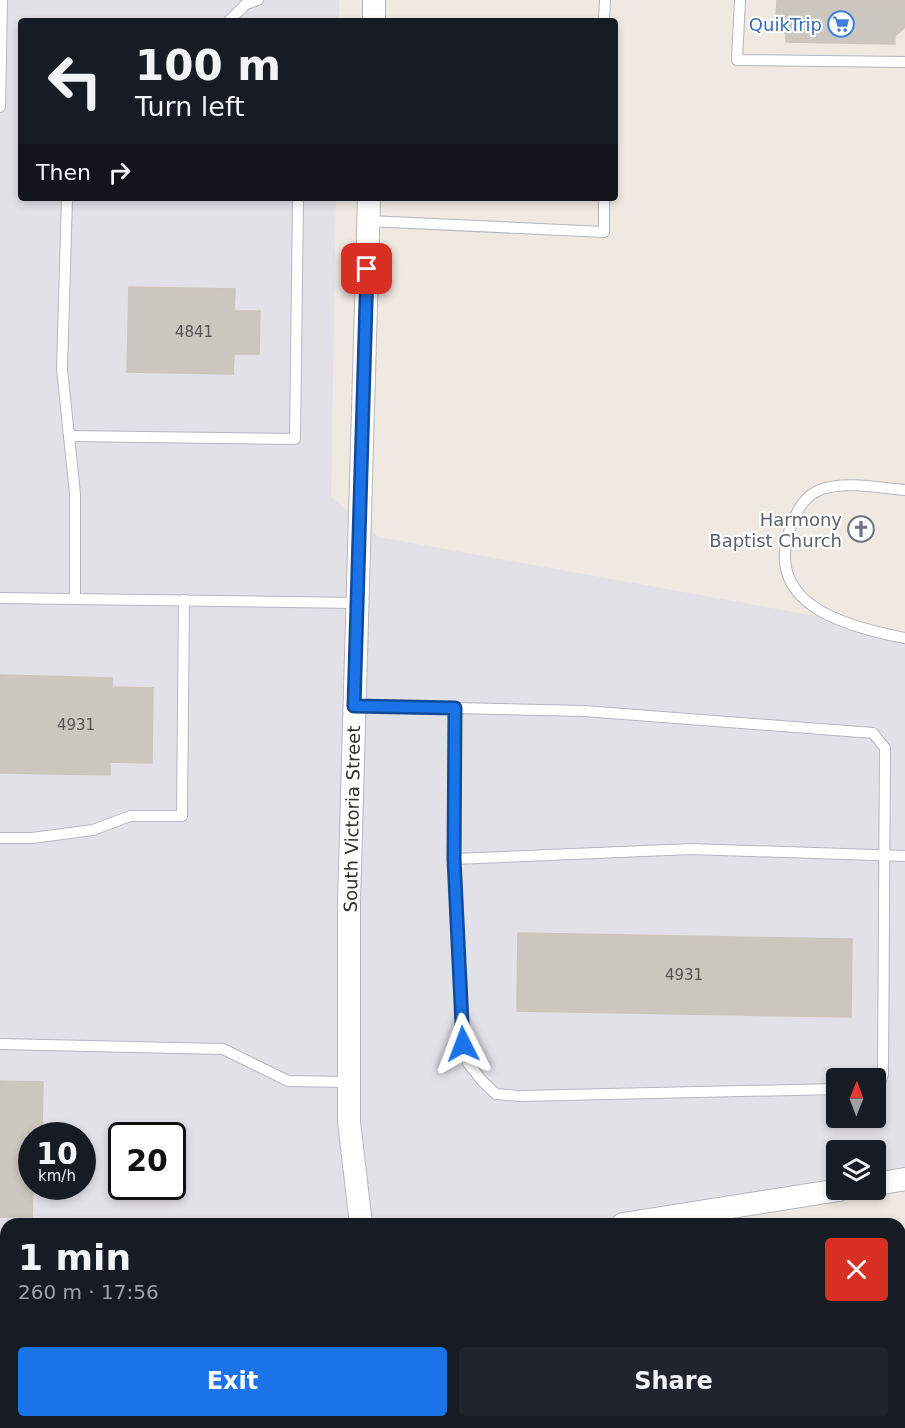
<!DOCTYPE html>
<html lang="en">
<head>
<meta charset="utf-8">
<style>
	:root { --surface:#171b24; --page:#20242c; --text:#f1f3f6; --muted:#9ea1a6; --accent:#1a73e8 }
	body { margin:0; font-family:"DejaVu Sans",sans-serif; background:var(--page); color:var(--text); height:100vh; display:flex; flex-direction:column; font-size:22px; white-space:nowrap }
	* { box-sizing:border-box; margin:0 }
	p { font-size:20px; color:var(--muted) }
	.icon { flex:none; width:33px; height:33px; fill:none; stroke:currentColor; stroke-width:2; stroke-linecap:round; stroke-linejoin:round }
	.map { position:relative; flex:1; overflow:hidden }
	.side { position:absolute; left:0px; top:1218px; width:906px; height:210px; display:flex; flex-direction:column; background:var(--surface); border-radius:18px 18px 0 0; box-shadow:0 3px 9px #0003 }
	.side>* { flex:none }
	.top-card { position:absolute; left:18px; top:18px; width:600px; height:183px; border-radius:6px; box-shadow:0 3px 9px #0003; background:#171b24; color:var(--text); overflow:hidden }
	.needle { width:39px; rotate:1deg }
	.controls { position:absolute; left:826px; top:1068px; display:grid; gap:12px }
	.controls a { display:grid; place-items:center; width:60px; height:60px; border-radius:6px; background:var(--surface); box-shadow:0 3px 9px #0003; font-size:30px }
	.speed { position:absolute; left:18px; top:1122px; display:flex; gap:12px; font-size:30px; font-weight:700; text-align:center }
	.speed>* { display:grid; place-content:center; width:78px; height:78px; border-radius:50%; background:var(--surface); box-shadow:0 3px 9px #0003; line-height:1 }
	.speed small { font-size:15px; font-weight:400 }
	.speed .limit { border:3px solid #111; border-radius:9px; background:#fff; color:#111 }
	.pin { position:absolute; display:grid; place-items:center; width:51px; height:51px; color:#fff; margin:-26px; border-radius:12px; box-shadow:0 3px 9px #0006 }
	.me { position:absolute; width:66px; margin:-33px; rotate:357deg; stroke-linejoin:round; filter:drop-shadow(0 0 4px #0008) }
	.turn { display:flex; align-items:center; gap:21px; height:126px; padding:0 18px; font-size:27px }
	.turn .icon { width:78px; height:78px; stroke-width:2.5 }
	.turn b { display:block; font-size:42px; line-height:51px }
	.then { display:flex; align-items:center; height:57px; padding:0 18px; background:#0003; gap:12px; font-size:22px }
	.round { display:grid; place-items:center; flex:none; width:63px; height:63px; border-radius:6px; background:var(--page) }
	.summary { display:flex; align-items:center; justify-content:space-between; height:102px; padding:0 18px }
	h1 { font-size:36px; font-weight:700; line-height:45px }
	.cta { display:flex; gap:12px; margin-top:auto; padding:12px 18px }
	.cta a { flex:1; height:69px; border-radius:6px; background:var(--accent); color:#fff; font-size:24px; font-weight:700; line-height:69px; text-align:center }
	.cta a+a { background:var(--page); color:var(--text) }
	.map>svg:first-child { display:block }
	.industrial { fill:#e3e1e8; fill-rule:evenodd }
	.building { fill:#cbc7bf; stroke:#cbc5ba; stroke-width:1.5 }
	.lines { fill:none; stroke-linecap:round; stroke-linejoin:round }
	.lane-casing { stroke:#b4b7c1; stroke-width:12 }
	.street-casing { stroke:#b4b7c1; stroke-width:24 }
	.highway-casing { stroke:#c9c9c9; stroke-width:34 }
	.lane { stroke:#fff; stroke-width:10 }
	.street { stroke:#fff; stroke-width:22 }
	.highway { stroke:#ffa35c; stroke-width:33 }
	.route-casing { stroke:#114b97; stroke-width:15 }
	.route { stroke:#1a73e8; stroke-width:10 }
	.labels { text-anchor:middle; dominant-baseline:central; stroke-width:4.5; stroke-linejoin:round; paint-order:stroke }
	.number-label { font-size:15px; fill:#555452 }
	.shop-label { font-size:18px; fill:#366cbe; stroke:#fff; text-anchor:end }
	.worship-label { font-size:18px; fill:#5b616d; stroke:#fff; text-anchor:end }
	.street-label { font-size:18px; fill:#2e2e2e; stroke:#fff }
</style>
</head>
<body>
<div class="map">
<svg width="905" height="1428" viewBox="0 0 905 1428">
	<rect width="100%" height="100%" fill="#efe9e1"/>
	<path class="industrial" d="M0,0H339V21H21V198H336L331,497L379,537L905,632V1177L876,1181V1150H837V1187L586,1224H6V1310L0,1311ZM837,1078H876V1118H837ZM32,1136H82V1186H32ZM122,1136H172V1186H122Z"/>
	<g class="building">
		<path d="M777,0H905V27L895,36V44L786,42V35L776,21Z"/>
		<path d="M129,287L235,289L234,311H260L259,354H234L233,374L127,372Z"/>
		<path d="M0,675L112,678V687L153,688L152,763L110,762V775L0,773Z"/>
		<path d="M518,933L852,939L851,1017L517,1011Z"/>
		<path d="M0,1081L43,1082L42,1136H32V1186H41L33,1188L32,1217H0Z"/>
	</g>
	<g class="lines">
		<g class="lane-casing">
			<g id="lane">
				<path d="M740,0L737,60L905,62"/>
				<path d="M229,21L246,4L258,0"/>
				<path d="M604,21L605,0"/>
				<path d="M0,107L2,0"/>
				<path d="M67,198L62,369L75,494V598"/>
				<path d="M368,221L604,232V198"/>
				<path d="M69,436L295,439L298,198"/>
				<path d="M905,490C879,488 848,481 822,489C805,495 797,510 791,526C761,605 847,627 905,638"/>
				<path d="M0,598L357,603"/>
				<path d="M354,706L455,708L454,859L691,849L905,856"/>
				<path d="M455,708L584,711L873,733L885,748L883,1074L880,1083L876,1084"/>
				<path d="M0,838H32L93,830L130,816H182L184,600"/>
				<path d="M454,859L463,1044L468,1063L482,1081L496,1094L520,1096L837,1089"/>
				<path d="M0,1044L223,1049L288,1081L349,1082"/>
			</g>
		</g>
		<g class="street-casing">
			<g id="street">
				<path d="M374,21V0"/>
				<path d="M876,1184L905,1179"/>
				<path d="M361,1224L349,1122V902L369,198"/>
				<path d="M623,1224L839,1190"/>
				<path d="M0,1315L6,1314"/>
			</g>
		</g>
		<g class="highway-casing">
			<g id="highway">
				<path d="M900,1352L905,1351"/>
				<path d="M900,1400H905"/>
				<path d="M434,1428L471,1422"/>
				<path d="M716,1428L756,1422"/>
			</g>
		</g>
		<use href="#lane" class="lane"/>
		<use href="#street" class="street"/>
		<use href="#highway" class="highway"/>
	</g>
	<g class="lines">
		<g class="route-casing">
			<path id="route" d="M367,269L354,706L455,708L454,859L463,1044"/>
		</g>
		<use href="#route" class="route"/>
	</g>
	<defs>
		<g id="supermarket-ring" transform="scale(1.35)"><circle r="9.5" fill="#fff" stroke="#3f7fe0" stroke-width="1.5"/><path d="M-6-5.5h2.5l.6 2H6L4.5 2H-2.5L-4.4-4H-6ZM-1.5 3.2a1.3 1.3 0 1 0 .1 0ZM3 3.2a1.3 1.3 0 1 0 .1 0Z" fill="#3f7fe0"/></g>
		<g id="church-ring" transform="scale(1.35)"><circle r="9.5" fill="#fff" stroke="#6b7280" stroke-width="1.5"/><path d="M-1.2-6h2.4v3.5h3.3v2.4h-3.3V6h-2.4V-.1h-3.3v-2.4h3.3Z" fill="#6b7280"/></g>
	</defs>
	<g fill-rule="evenodd">
		<use href="#supermarket-ring" x="841" y="24"/>
		<use href="#church-ring" x="861" y="529"/>
	</g>
	<g class="labels">
		<g class="number-label">
			<text x="194" y="332">4841</text>
			<text x="76" y="725">4931</text>
			<text x="684" y="975">4931</text>
		</g>
		<g class="shop-label">
			<text x="822" y="24">QuikTrip</text>
		</g>
		<g class="worship-label">
			<text x="842" y="519">Harmony<tspan x="842" dy="21">Baptist Church</tspan></text>
		</g>
		<g class="street-label">
			<text transform="translate(352 819) rotate(-89)">South Victoria Street</text>
		</g>
	</g>
</svg>
<div class="controls">
<a><svg class="needle" viewBox="-14 -14 28 28"><path d="M0-13l5 13h-10z" fill="#e53935"/><path d="M0 13l5-13h-10z" fill="#9ea1a6"/></svg></a>
<a><svg class="icon" aria-label="layers" viewBox="0 0 24 24"><path d="M12 4l9 5-9 5-9-5zM3 14l9 5 9-5"/></svg></a>
</div>
<div class="speed"><div>10<small>km/h</small></div><div class="limit">20</div></div>
<div class="pin" style="left:367px;top:269px;background:#d93025"><svg class="icon" aria-label="arrive" viewBox="0 0 24 24"><path d="M6 21V4h12l-3 4 3 4H6"/></svg></div>
<svg class="me" style="left:463px;top:1044px" viewBox="-20 -20 40 40"><path d="M0-17L14 15 0 8-14 15z" fill="#1a73e8" stroke="#fff" stroke-width="4"/></svg>
<div class="top-card">
<div class="turn"><svg class="icon" aria-label="left" viewBox="0 0 24 24"><path d="M17 20v-9H6M10 6l-5 5 5 5"/></svg><div><b>100 m</b>Turn left</div></div>
<div class="then">Then<svg class="icon" aria-label="right" viewBox="0 0 24 24"><path d="M7 20v-9h11M14 6l5 5-5 5"/></svg></div>
</div>
<section class="side">
<div class="summary"><div><h1>1 min</h1><p>260 m · 17:56</p></div><a class="round" style="background:#d93025;color:#fff"><svg class="icon" aria-label="close" viewBox="0 0 24 24"><path d="M6 6l12 12M18 6L6 18"/></svg></a></div>
<div class="cta"><a>Exit</a><a>Share</a></div>
</section>
</div>
</body>
</html>
